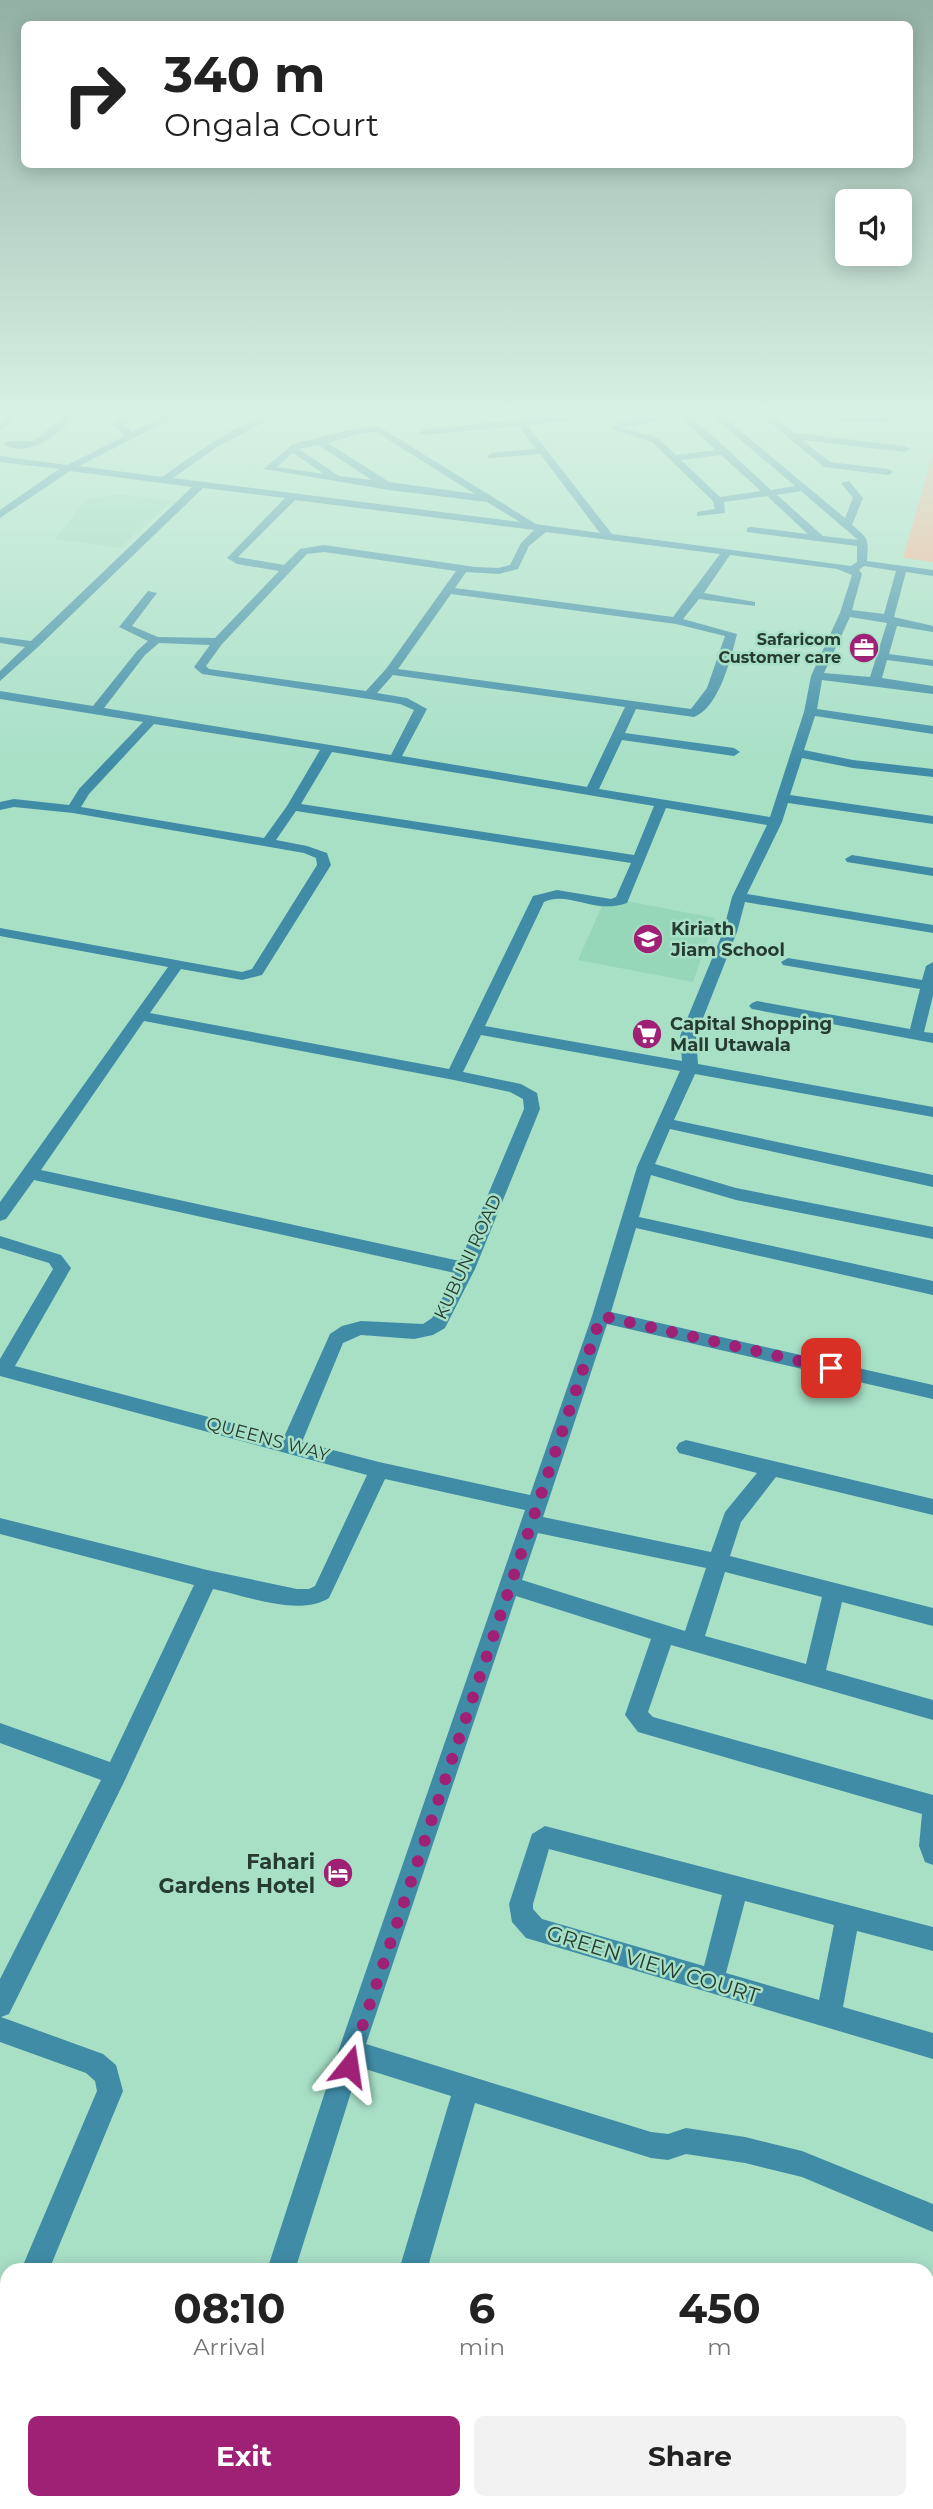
<!DOCTYPE html>
<html lang="en">
<head>
<meta charset="utf-8">
<style>
	:root { --surface:#fff; --page:#f2f2f2; --text:#222; --muted:#767676; --accent:#9e2176 }
	body { margin:0; font-family:Montserrat,sans-serif; background:var(--page); color:var(--text); height:100vh; display:flex; flex-direction:column; font-size:26px; white-space:nowrap }
	* { box-sizing:border-box; margin:0 }
	p { font-size:23px; color:var(--muted) }
	.icon { flex:none; width:38px; height:38px; fill:none; stroke:currentColor; stroke-width:2; stroke-linecap:round; stroke-linejoin:round }
	.map { position:relative; flex:1; overflow:hidden }
	.drawer { position:absolute; left:0px; top:2263px; width:934px; height:247px; display:flex; flex-direction:column; background:var(--surface); border-radius:21px 21px 0 0; box-shadow:0 4px 18px #0003 }
	.drawer>* { flex:none }
	.hud { position:absolute; left:21px; top:21px; width:892px; height:147px; border-radius:10px; box-shadow:0 4px 18px #0003; background:#fff; color:var(--text); overflow:hidden }
	.tools { position:absolute; left:835px; top:189px; display:grid; gap:14px }
	.tools a { display:grid; place-items:center; width:77px; height:77px; border-radius:10px; background:var(--surface); box-shadow:0 4px 18px #0003; font-size:35px }
	.pin { position:absolute; display:grid; place-items:center; width:60px; height:60px; color:#fff; margin:-30px; border-radius:14px; box-shadow:0 4px 10px #0006 }
	.me { position:absolute; width:77px; margin:-38px; rotate:15deg; stroke-linejoin:round; filter:drop-shadow(0 0 5px #0008) }
	.turn { display:flex; align-items:center; gap:24px; height:147px; padding:0 28px; font-size:32px }
	.turn .icon { width:91px; height:91px; stroke-width:2.5 }
	.turn b { display:block; font-size:49px; line-height:60px }
	.eta { display:flex; justify-content:space-evenly; align-items:center; height:119px; text-align:center }
	.eta b { font-size:42px; font-weight:700; line-height:49px }
	.cta { display:flex; gap:14px; margin-top:auto; padding:14px 28px }
	.cta a { flex:1; height:80px; border-radius:10px; background:var(--accent); color:#fff; font-size:28px; font-weight:700; line-height:80px; text-align:center }
	.cta a+a { background:var(--page); color:var(--text) }
	.map>svg:first-child { display:block }
	.built { fill:#96d6b9 }
	.green { fill:#faad8b }
	.lines { fill:none; stroke-linecap:round; stroke-linejoin:round }
	.minor { fill:#408ca7; fill-rule:evenodd }
	.route { stroke:#9e2176; stroke-width:12; stroke-dasharray:0 21.6 }
	.labels { text-anchor:middle; dominant-baseline:central; stroke-width:5; stroke-linejoin:round; paint-order:stroke }
	.far-poi-label { font-size:16px; font-weight:bold; fill:#263c32; stroke:#a8e0c6; text-anchor:end }
	.poi-label { font-size:18px; font-weight:bold; fill:#263c32; stroke:#a8e0c6; text-anchor:start }
	.street-label { font-size:18px; fill:#263c32; stroke:#a8e0c6 }
	.near-poi-label { font-size:21px; font-weight:bold; fill:#263c32; stroke:#a8e0c6; text-anchor:end }
	.near-street-label { font-size:21px; fill:#263c32; stroke:#a8e0c6 }
</style>
</head>
<body>
<div class="map">
<svg width="933" height="2509" viewBox="0 0 933 2509">
	<rect width="100%" height="100%" fill="#a8e0c6"/>
	<g class="built">
		<path d="M118,494L171,501L120,548L55,539L86,500Z"/>
		<path d="M626,901L715,918L693,982L578,960L602,906H614Z"/>
	</g>
	<path class="green" d="M933,453V562L903,558Z"/>
	<g class="lines">
		<g class="minor">
			<path d="M11,414H22L0,430V423Z"/>
			<path d="M67,414H78C60,432 30,460 3,444L8,441H34Z"/>
			<path d="M128,414L138,415L124,424L132,432L169,414H181L79,466L162,477C190,458 247,414 280,414L217,447L173,478L520,522L487,502L389,490L264,469L293,444L357,428L378,426L536,524L600,533L540,454L489,458L487,456L492,453L536,449L518,426L424,435L419,432L424,429L571,415L576,418L574,420L527,425L612,534L851,566L857,562V546L747,532V528L751,527L808,534L767,496L724,502L725,513L697,516V512L715,509L713,501L652,442L611,429C623,414 670,414 689,414L771,490L795,486L710,414H720L845,518L853,498L841,483L849,481L863,498L852,525C870,540 868,538 867,561L933,570V576L906,572L894,617L933,626V632L897,626L889,654L933,660V666L887,660L882,678L933,686V694L822,680L817,709L933,726V734L815,716L804,750L853,760L933,769V777L853,768L802,758L790,795L933,816V824L788,803L782,822L747,894L933,925V933L745,902L737,932L696,1036L698,1064L933,1107V1117L695,1074L674,1120L933,1175V1187L670,1129L655,1164L736,1188L933,1227V1239L736,1200L651,1175L639,1217L933,1281V1295L636,1228L611,1312L933,1385V1399L607,1324L543,1517L711,1552L725,1512L757,1473L679,1453L676,1448L679,1443L686,1440L933,1499V1515L776,1477L741,1522L730,1556L933,1608V1626L842,1602L826,1670L933,1700V1720L671,1645L648,1712L653,1717L933,1795V1865L925,1862L919,1846L922,1814L638,1732L625,1715L651,1639L516,1596L366,2044L651,2132L668,2134L686,2128L745,2137L802,2151L933,2204V2232L802,2177L745,2163L686,2154L668,2160L651,2158L475,2103L427,2270H399L451,2096L359,2067L295,2270H267L338,2052L525,1510L385,1479L329,1598C299,1617 247,1596 213,1589L124,1782L9,2014L1,2017L103,2054L116,2065L123,2091L49,2270H21L97,2091L95,2081L86,2073L0,2042V1979L101,1780L0,1743V1723L110,1762L194,1585L0,1534V1518L207,1570L297,1589H309L315,1586L367,1475L0,1376V1359L53,1269L49,1263L0,1248V1236L61,1255L71,1268L15,1366L284,1437L330,1334L342,1326L361,1321L423,1324L432,1318L455,1273L34,1180L6,1219L0,1221V1202L168,967L0,936V928L242,972L252,969L317,865L316,858L304,853L73,813L14,807L0,810V802L14,799L69,805L79,789L143,722L0,699V691L93,706L137,651L148,641L119,627L148,591L157,593L132,626L158,637L215,638L279,571L237,564L227,558L285,498L203,488L38,647L0,681V671L25,647L0,643V637L31,641L192,487L70,471L0,518V510L59,469L0,462V456L67,465L125,436L113,424ZM679,417L716,450L676,455L658,438L622,428ZM376,432L475,494L389,482L328,443L358,434ZM318,445L372,480L339,476L299,449ZM293,453L324,474L277,467ZM721,455L761,491L720,497L681,460ZM801,491L858,540L823,536L777,495ZM295,500L534,530L521,543L510,565L498,568L475,567L324,545L300,549L284,565L238,557ZM546,532L720,554L673,617L455,588L466,572L499,574L518,569L529,546ZM324,552L456,571L386,669L366,691L209,669L206,666L222,644L307,554ZM730,555L837,569L852,575L840,613L811,676L804,712L770,817L599,789L622,740L734,756L740,752L734,748L625,733L636,709L694,717C719,708 731,658 737,634L683,619L699,599L755,606V602L704,593ZM864,566L896,571L884,614L852,610L862,574L859,570ZM451,594L676,624L725,636L707,688L691,709L398,669ZM850,617L887,623L870,677L824,673ZM159,643L210,645L194,667L202,674L369,699L400,704L414,710L391,755L104,708L145,655ZM393,675L625,707L587,787L402,756L427,709L407,698L377,693ZM154,724L320,750L287,806L264,838L81,807L89,794ZM332,752L654,806L634,855L301,804ZM666,808L767,825L732,897L723,932L680,1036L682,1061L485,1026L544,902C568,890 595,915 627,903ZM296,811L631,863L616,897L611,899L557,890L533,896L449,1069L150,1013L181,969L242,980L262,975L331,865L327,853L307,846L276,840ZM144,1021L454,1080L510,1092L523,1099L524,1109L460,1261L41,1170ZM481,1035L680,1071L637,1167L592,1316L530,1495L379,1462L302,1442L343,1343L361,1335L414,1339L433,1335L445,1328L475,1269L540,1109L537,1093L521,1084L463,1072ZM538,1533L706,1568L685,1631L522,1580ZM725,1572L822,1597L806,1664L705,1636Z"/>
			<path d="M760,414L884,417L888,414H898L894,420L885,423L776,418L794,433L905,446L910,449L905,452L802,440L830,462L888,469L893,472L888,475L824,467Z"/>
			<path d="M852,855L933,868V876L847,862L845,859Z"/>
			<path d="M788,958L922,980L926,966L933,962V996L924,1032L933,1033V1043L752,1009L749,1006L752,1003L757,1001L910,1029L920,989L783,965L781,962Z"/>
			<path d="M545,1826L933,1927V1951L857,1931L843,2007L933,2033V2059L526,1938L512,1922L509,1904L532,1834ZM549,1849L722,1895L704,1966L542,1919L533,1909V1904ZM745,1901L834,1925L819,2000L726,1973Z"/>
			<path d="M7,2324V2366L0,2369V2327Z"/>
			<path d="M928,2460L933,2461V2491L928,2490Z"/>
			<path d="M184,2502H214L212,2509H182Z"/>
			<rect x="661" y="2502" width="30" height="7"/>
			<path d="M862,2502H892L893,2509H863Z"/>
		</g>
	</g>
	<linearGradient id="sky" x2="0" y2="1"><stop stop-color="#93b0a4"/><stop offset="0.54" stop-color="#d8f1e5"/><stop offset="1" stop-color="#d8f1e5" stop-opacity="0"/></linearGradient>
	<rect width="933" height="765" fill="url(#sky)"/>
	<g class="lines">
		<path class="route" d="M349,2066L601,1316L831,1368"/>
	</g>
	<defs>
		<g id="office-disc" transform="scale(1.575)"><circle r="9.5" fill="#9e2176" stroke="#a8e0c6"/><path d="M-6-3h4V-5.5h4V-3h4V5H-6ZM-1-4.5V-3h2v-1.5ZM-6 0V1H6V0Z" fill="#fff"/></g>
		<g id="school-disc" transform="scale(1.575)"><circle r="9.5" fill="#9e2176" stroke="#a8e0c6"/><path d="M0-5L7-2L0 1L-7-2ZM-4 1L0 2.5L4 1V4Q0 6-4 4Z" fill="#fff"/></g>
		<g id="supermarket-disc" transform="scale(1.575)"><circle r="9.5" fill="#9e2176" stroke="#a8e0c6"/><path d="M-6-5.5h2.5l.6 2H6L4.5 2H-2.5L-4.4-4H-6ZM-1.5 3.2a1.3 1.3 0 1 0 .1 0ZM3 3.2a1.3 1.3 0 1 0 .1 0Z" fill="#fff"/></g>
		<g id="hotel-disc" transform="scale(1.575)"><circle r="9.5" fill="#9e2176" stroke="#a8e0c6"/><path d="M-6-4.5h1.5V1H6V5H4.5V3h-9V5H-6ZM-4 0a1.8 1.8 0 1 1 3.6 0ZM.5 0V-2.5h3Q6-2.5 6 0Z" fill="#fff"/></g>
	</defs>
	<g fill-rule="evenodd">
		<use href="#office-disc" x="864" y="648"/>
		<use href="#school-disc" x="648" y="939"/>
		<use href="#supermarket-disc" x="647" y="1034"/>
		<use href="#hotel-disc" x="338" y="1873"/>
	</g>
	<g class="labels">
		<g class="far-poi-label">
			<text x="841" y="639">Safaricom<tspan x="841" dy="18">Customer care</tspan></text>
		</g>
		<g class="poi-label">
			<text x="671" y="929">Kiriath<tspan x="671" dy="21">Jiam School</tspan></text>
			<text x="670" y="1024">Capital Shopping<tspan x="670" dy="21">Mall Utawala</tspan></text>
		</g>
		<g class="street-label">
			<text transform="translate(468 1257) rotate(-65)">KUBUNI ROAD</text>
			<text transform="translate(268 1439) rotate(15)">QUEENS WAY</text>
		</g>
		<g class="near-poi-label">
			<text x="315" y="1861">Fahari<tspan x="315" dy="24">Gardens Hotel</tspan></text>
		</g>
		<g class="near-street-label">
			<text transform="translate(653 1964) rotate(17)">GREEN VIEW COURT</text>
		</g>
	</g>
</svg>
<div class="tools">
<a><svg class="icon" aria-label="sound" viewBox="0 0 24 24"><path d="M4 9h4l5-4v14l-5-4H4zM17 9q2 3 0 6"/></svg></a>
</div>
<div class="pin" style="left:831px;top:1368px;background:#d93025"><svg class="icon" aria-label="arrive" viewBox="0 0 24 24"><path d="M6 21V4h12l-3 4 3 4H6"/></svg></div>
<svg class="me" style="left:349px;top:2066px" viewBox="-20 -20 40 40"><path d="M0-17L14 15 0 8-14 15z" fill="#9e2176" stroke="#fff" stroke-width="4"/></svg>
<div class="hud">
<div class="turn"><svg class="icon" aria-label="right" viewBox="0 0 24 24"><path d="M7 20v-9h11M14 6l5 5-5 5"/></svg><div><b>340 m</b>Ongala Court</div></div>
</div>
<section class="drawer">
<div class="eta">
<div><b>08:10</b><p>Arrival</p></div>
<div><b>6</b><p>min</p></div>
<div><b>450</b><p>m</p></div>
</div>
<div class="cta"><a>Exit</a><a>Share</a></div>
</section>
</div>
</body>
</html>
